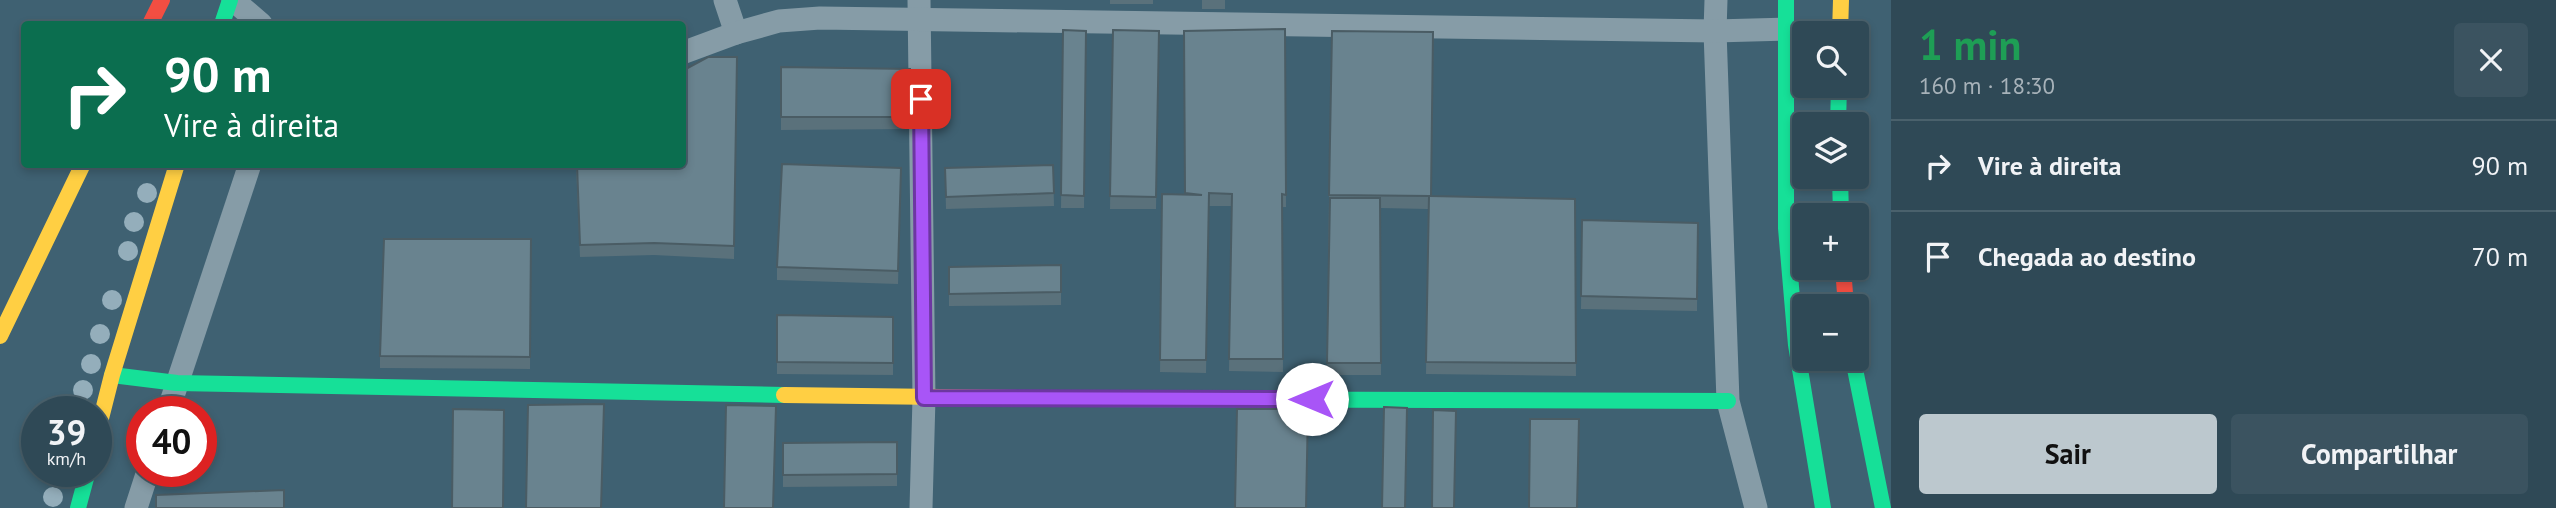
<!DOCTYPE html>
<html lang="pt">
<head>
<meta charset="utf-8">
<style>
	:root { --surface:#2f4956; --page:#3b5360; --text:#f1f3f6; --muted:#a7b2b9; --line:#4a616c; --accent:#bcc8ce }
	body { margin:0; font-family:"PT Sans",sans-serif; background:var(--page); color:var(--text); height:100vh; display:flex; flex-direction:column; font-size:26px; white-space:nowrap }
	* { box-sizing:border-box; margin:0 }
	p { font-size:23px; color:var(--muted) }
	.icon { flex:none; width:38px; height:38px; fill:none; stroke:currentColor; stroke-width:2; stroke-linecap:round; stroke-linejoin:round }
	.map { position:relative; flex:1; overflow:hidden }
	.panel { display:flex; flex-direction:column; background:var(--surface); width:665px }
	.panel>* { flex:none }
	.hud { position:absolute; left:21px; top:21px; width:665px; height:147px; border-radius:7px; box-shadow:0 4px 10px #0003,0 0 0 2px var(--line); background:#0b6e4f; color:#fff; overflow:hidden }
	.controls { position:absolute; left:1792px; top:21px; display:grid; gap:14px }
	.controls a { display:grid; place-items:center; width:77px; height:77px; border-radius:7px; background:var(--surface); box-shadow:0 4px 10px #0003,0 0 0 2px var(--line); font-size:35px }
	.speed { position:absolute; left:21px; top:396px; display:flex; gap:14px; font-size:35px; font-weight:700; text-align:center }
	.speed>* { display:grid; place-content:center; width:91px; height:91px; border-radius:50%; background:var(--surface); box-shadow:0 4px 10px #0003,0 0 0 2px var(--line); line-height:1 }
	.speed small { font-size:18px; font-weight:400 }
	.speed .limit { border:10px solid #d22; background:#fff; color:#111 }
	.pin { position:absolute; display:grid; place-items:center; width:60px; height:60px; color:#fff; margin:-30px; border-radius:14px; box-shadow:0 4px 10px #0006 }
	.me { position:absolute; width:77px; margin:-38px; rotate:270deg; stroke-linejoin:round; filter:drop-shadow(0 0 5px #0008) }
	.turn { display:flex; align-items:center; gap:24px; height:147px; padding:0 28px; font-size:32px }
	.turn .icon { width:91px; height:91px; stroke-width:2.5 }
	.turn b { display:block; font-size:49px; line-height:60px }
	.round { display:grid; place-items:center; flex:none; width:74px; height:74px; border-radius:7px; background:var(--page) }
	.head { display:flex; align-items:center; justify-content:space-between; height:119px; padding:0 28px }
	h1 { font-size:42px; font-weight:700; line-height:52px; color:#1e9e55 }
	.action { display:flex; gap:14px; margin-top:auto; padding:14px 28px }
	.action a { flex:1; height:80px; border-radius:7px; background:var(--accent); color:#111; font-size:28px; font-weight:700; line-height:80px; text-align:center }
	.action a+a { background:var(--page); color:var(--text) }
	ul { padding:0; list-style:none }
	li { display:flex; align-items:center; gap:21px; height:91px; padding:0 28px; border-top:2px solid var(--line) }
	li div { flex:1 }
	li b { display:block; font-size:26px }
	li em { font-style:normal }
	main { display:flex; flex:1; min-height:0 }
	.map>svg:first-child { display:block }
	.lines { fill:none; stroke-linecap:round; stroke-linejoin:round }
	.street { stroke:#869ca7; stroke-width:23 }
	.fast { stroke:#16e098; stroke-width:16 }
	.slow { stroke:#ffcf43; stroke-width:16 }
	.jam { stroke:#f24e42; stroke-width:16 }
	.tree { fill:#94aebb }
	.wall { fill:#5a717b }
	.building { fill:#69838f; stroke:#4a5c64; stroke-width:2 }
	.route-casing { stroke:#6d37a1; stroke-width:18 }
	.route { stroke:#a855f7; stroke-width:12 }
</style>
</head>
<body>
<main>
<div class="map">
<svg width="1891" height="508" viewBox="0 0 1891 508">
	<rect width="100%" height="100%" fill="#3f6172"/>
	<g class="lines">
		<g class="street">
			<path d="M233,0L261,24"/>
			<path d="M725,0L736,33"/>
			<path d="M919,0L924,398L921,508"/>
			<path d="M1716,0L1715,31L1728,401L1756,508"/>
			<path d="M682,53L736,33L779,21L820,18L1715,31L1786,29"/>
			<path d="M168,411L250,164"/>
			<path d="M136,508L148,471"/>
		</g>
		<g class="fast">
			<path d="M1786,0V228L1796,345L1823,508"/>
			<path d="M222,24L230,0"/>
			<path d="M1838,124L1839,86"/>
			<path d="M1840,177L1841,215"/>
			<path d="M1853,359L1883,508"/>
			<path d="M112,375L177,383L784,395"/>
			<path d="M1088,399L1728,401"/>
			<path d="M78,508L88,471"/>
		</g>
		<g class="slow">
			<path d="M1840,33L1841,0"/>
			<path d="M0,336L83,164"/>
			<path d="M784,395L1088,399"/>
			<path d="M96,438L112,375L177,164"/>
		</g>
		<g class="jam">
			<path d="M150,24L162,0"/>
			<path d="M1843,268L1846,306"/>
		</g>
	</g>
	<g class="tree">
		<circle cx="147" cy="193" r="10"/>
		<circle cx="134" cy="222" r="10"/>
		<circle cx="128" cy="251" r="10"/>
		<circle cx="112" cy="300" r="10"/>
		<circle cx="100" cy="334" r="10"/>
		<circle cx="91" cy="364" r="10"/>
		<circle cx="83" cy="390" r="10"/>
		<circle cx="53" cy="497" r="10"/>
	</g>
	<g class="wall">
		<rect x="1110" y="0" width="43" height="4"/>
		<rect x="1202" y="0" width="23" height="9"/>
		<path d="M1285,29L1286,207H1282L1283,372L1229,371L1232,206H1209L1206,373L1160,372L1162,194H1185L1184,31Z"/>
		<path d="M1063,30L1086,31L1084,208H1061Z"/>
		<path d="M1113,30L1159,31L1156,209H1110Z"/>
		<path d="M737,57L734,259L654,255L580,257L576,164H682Z"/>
		<path d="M781,67L910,69V129L781,130Z"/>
		<path d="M1053,165L1054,206L946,209L945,168Z"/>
		<path d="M901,168L898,284L777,280V267Z"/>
		<path d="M1329,195L1431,196L1575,199L1576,376L1426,374L1428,209L1380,208L1381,375H1327Z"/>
		<path d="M1582,220L1698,223L1697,311L1581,309Z"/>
		<path d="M531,239L530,369L380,368V356Z"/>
		<path d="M1061,265V305L949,306V267Z"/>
		<path d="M777,315L893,317V375L777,374Z"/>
		<path d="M897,442V486L783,487V443Z"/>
	</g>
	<g class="building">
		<path d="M1285,29L1286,195L1282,194L1283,359H1229L1232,194L1209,193L1206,360H1160L1162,194L1202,195L1185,193L1184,31Z"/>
		<path d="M1063,30L1086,31L1084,196L1061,195Z"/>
		<path d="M1113,30L1159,31L1156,197L1110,196Z"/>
		<path d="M1332,31L1433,32L1431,196L1575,199L1576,363L1426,362L1429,196L1329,195Z"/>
		<path d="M708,57H737L734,246L654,243L580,245L577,164H682V71Z"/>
		<path d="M781,67L910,69V117H781Z"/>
		<path d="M782,164L901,168L898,271L777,267Z"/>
		<path d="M1053,165L1054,193L946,197L945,168Z"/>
		<path d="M1330,198H1380L1381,363H1327Z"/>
		<path d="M1582,220L1698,223L1697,299L1581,296Z"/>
		<path d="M384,239H531L530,357L380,356Z"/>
		<path d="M1061,265V292L949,294V267Z"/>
		<path d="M777,315L893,317V363L777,362Z"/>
		<path d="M604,404L601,508H526L528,405Z"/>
		<path d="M726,405L776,406L773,508H724Z"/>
		<path d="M1384,407L1407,408L1405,508H1382Z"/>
		<path d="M453,409L504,410L503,508H452Z"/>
		<path d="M1237,409H1308L1306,508H1235Z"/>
		<path d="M1433,410L1456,411L1454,508H1432Z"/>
		<path d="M1530,419H1579L1577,508H1529Z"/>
		<path d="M897,442V474L783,475V443Z"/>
		<path d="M284,490V508H156V495Z"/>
	</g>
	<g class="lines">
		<g class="route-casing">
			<path id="route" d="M921,99L924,398L1312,399"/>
		</g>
		<use href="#route" class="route"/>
	</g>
</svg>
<div class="controls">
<a><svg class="icon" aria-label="search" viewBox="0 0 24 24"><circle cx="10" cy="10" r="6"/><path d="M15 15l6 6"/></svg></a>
<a><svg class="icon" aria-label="layers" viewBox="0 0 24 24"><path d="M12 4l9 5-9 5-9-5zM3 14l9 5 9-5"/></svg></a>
<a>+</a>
<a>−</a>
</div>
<div class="speed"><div>39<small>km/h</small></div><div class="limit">40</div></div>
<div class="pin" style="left:921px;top:99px;background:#d93025"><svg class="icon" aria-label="arrive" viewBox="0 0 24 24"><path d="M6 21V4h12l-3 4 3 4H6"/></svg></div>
<svg class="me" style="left:1312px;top:399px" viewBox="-20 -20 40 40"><circle r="19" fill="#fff"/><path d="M0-13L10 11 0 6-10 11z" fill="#a855f7"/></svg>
<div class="hud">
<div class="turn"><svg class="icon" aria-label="right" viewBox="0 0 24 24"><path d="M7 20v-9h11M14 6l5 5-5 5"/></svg><div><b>90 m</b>Vire à direita</div></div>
</div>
</div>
<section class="panel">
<div class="head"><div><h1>1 min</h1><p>160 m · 18:30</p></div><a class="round"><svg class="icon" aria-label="close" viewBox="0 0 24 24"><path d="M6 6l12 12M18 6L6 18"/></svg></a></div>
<ul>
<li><svg class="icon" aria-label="right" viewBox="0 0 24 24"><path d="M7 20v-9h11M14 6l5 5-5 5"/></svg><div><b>Vire à direita</b></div><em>90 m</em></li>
<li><svg class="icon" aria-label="arrive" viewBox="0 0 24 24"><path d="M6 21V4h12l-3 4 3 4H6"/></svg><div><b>Chegada ao destino</b></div><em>70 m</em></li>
</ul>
<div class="action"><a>Sair</a><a>Compartilhar</a></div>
</section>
</main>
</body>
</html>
